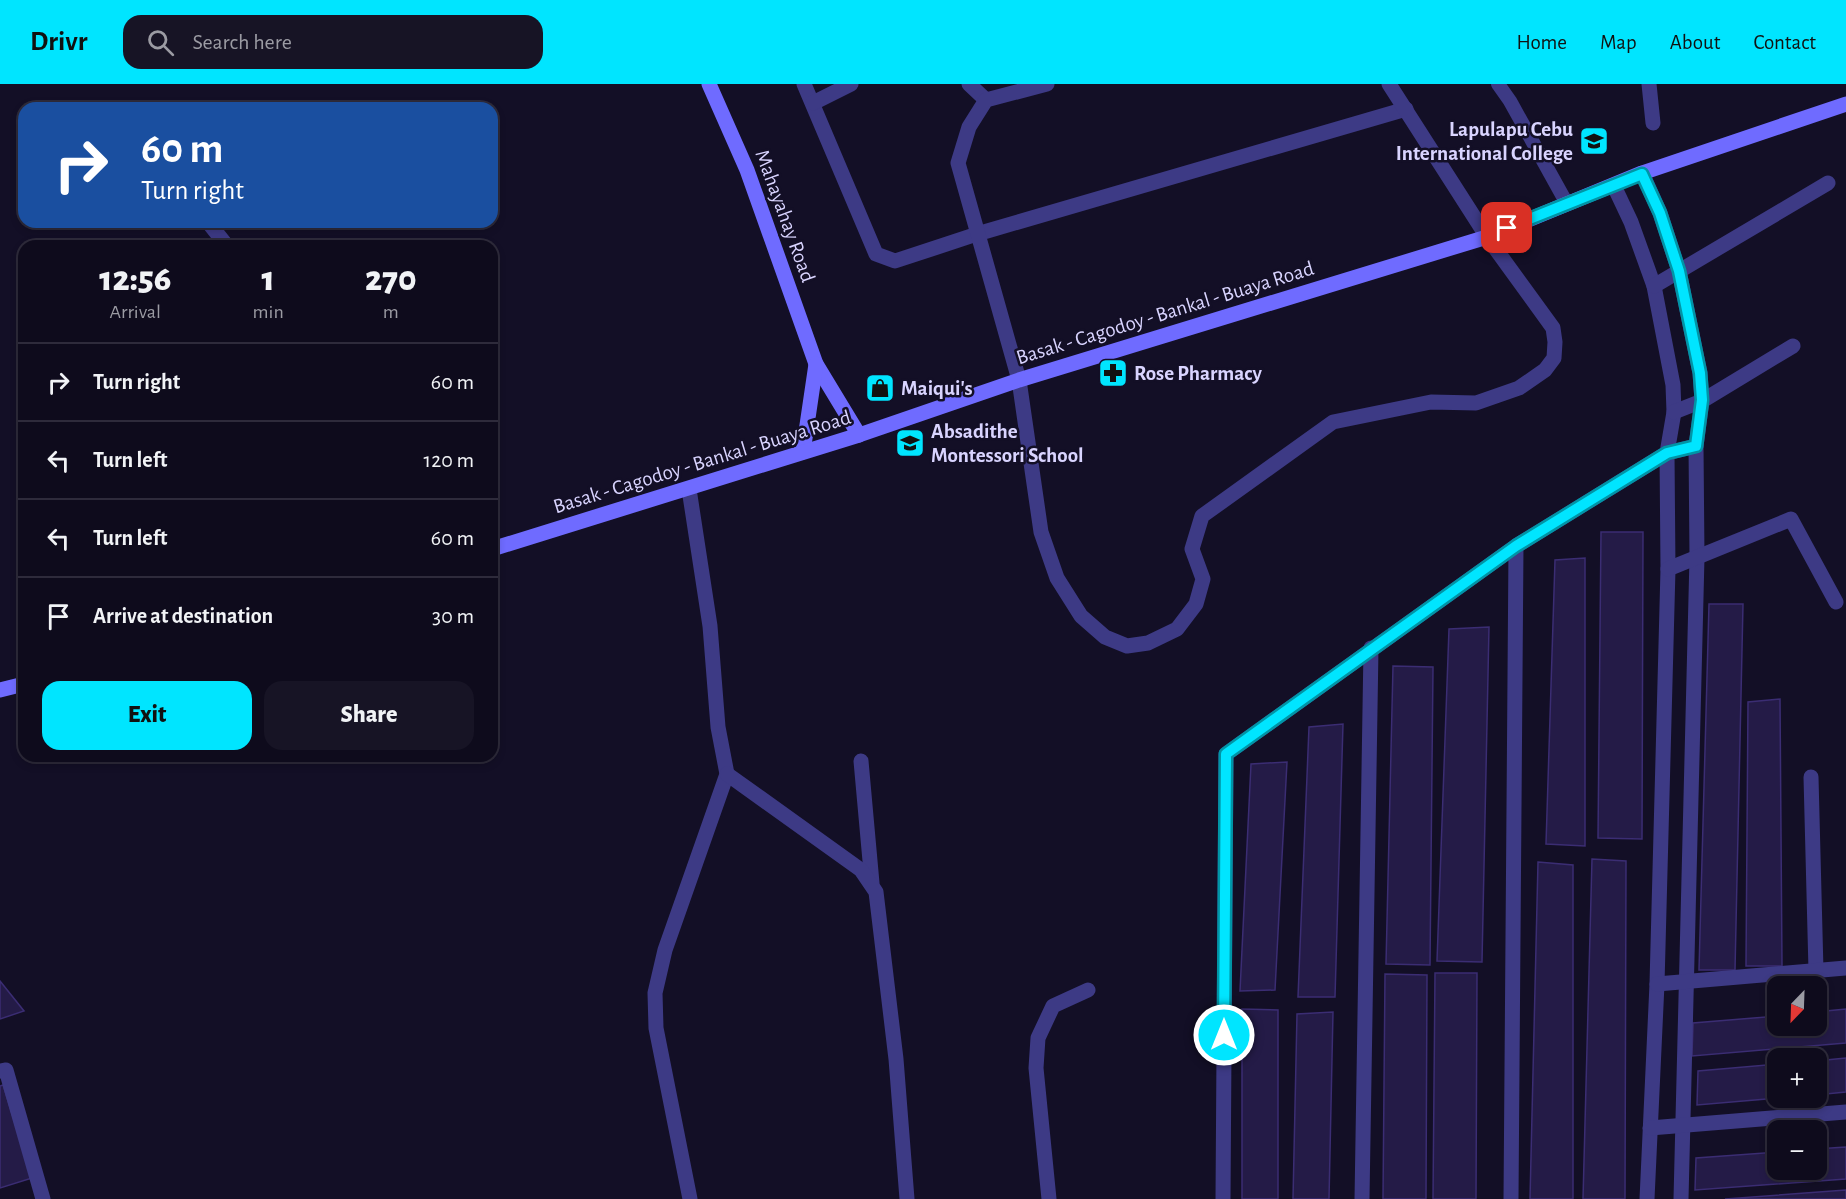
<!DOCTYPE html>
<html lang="en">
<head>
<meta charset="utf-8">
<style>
	:root { --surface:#0e0b1c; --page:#171425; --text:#f1f3f6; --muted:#9b9ba3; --line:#2e2b3b; --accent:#00e5ff }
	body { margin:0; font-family:"Alegreya Sans",sans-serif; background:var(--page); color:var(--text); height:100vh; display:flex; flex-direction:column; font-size:22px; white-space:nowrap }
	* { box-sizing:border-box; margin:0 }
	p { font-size:20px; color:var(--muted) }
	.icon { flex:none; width:33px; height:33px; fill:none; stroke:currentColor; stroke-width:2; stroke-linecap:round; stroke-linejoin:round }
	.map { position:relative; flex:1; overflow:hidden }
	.details { position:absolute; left:18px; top:156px; width:480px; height:522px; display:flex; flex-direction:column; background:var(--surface); border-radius:18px; box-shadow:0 3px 9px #0003,0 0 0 2px var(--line) }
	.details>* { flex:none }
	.banner { position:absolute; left:18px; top:18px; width:480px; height:126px; border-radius:18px; box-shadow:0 3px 9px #0003,0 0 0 2px var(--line); background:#1a4fa0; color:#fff; overflow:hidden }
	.needle { width:39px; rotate:203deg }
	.tools { position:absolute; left:1767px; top:892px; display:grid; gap:12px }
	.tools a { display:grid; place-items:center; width:60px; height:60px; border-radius:12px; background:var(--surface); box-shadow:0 3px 9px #0003,0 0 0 2px var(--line); font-size:30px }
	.pin { position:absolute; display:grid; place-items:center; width:51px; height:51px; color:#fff; margin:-26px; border-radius:12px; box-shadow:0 3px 9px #0006 }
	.me { position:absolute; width:66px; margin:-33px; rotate:0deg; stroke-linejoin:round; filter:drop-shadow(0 0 4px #0008) }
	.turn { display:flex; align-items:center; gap:21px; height:126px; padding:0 24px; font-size:27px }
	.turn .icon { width:78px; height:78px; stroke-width:2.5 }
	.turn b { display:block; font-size:42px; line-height:51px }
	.eta { display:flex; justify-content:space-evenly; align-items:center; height:102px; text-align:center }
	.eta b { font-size:36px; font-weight:800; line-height:42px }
	.button { display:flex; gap:12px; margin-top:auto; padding:12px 24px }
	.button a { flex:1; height:69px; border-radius:18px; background:var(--accent); color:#111; font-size:24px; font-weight:800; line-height:69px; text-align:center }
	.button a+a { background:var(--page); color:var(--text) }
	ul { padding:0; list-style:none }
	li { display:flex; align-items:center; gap:18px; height:78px; padding:0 24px; border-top:2px solid var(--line) }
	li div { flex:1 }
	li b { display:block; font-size:22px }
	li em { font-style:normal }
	header { display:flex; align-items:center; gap:36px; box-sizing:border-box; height:84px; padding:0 30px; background:var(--accent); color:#111 }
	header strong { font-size:28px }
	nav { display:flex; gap:33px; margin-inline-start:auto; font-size:21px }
	.search { width:420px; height:54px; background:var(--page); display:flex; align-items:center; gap:15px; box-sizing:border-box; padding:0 21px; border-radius:18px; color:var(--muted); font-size:22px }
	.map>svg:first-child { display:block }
	.building { fill:#241b47; stroke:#3b2d73; stroke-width:1.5 }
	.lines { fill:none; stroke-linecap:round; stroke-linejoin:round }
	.lane { stroke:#3d3a85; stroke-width:14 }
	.street { stroke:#3d3a85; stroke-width:15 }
	.secondary { stroke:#6f6bff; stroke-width:15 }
	.route-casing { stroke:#0095a6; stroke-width:15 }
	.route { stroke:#00e5ff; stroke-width:10 }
	.labels { text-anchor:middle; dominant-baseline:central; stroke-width:5; stroke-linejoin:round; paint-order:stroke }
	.poi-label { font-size:21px; font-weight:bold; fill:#d9d4ff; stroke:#130f26; text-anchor:start }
	.street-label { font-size:21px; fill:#d9d4ff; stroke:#130f26 }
</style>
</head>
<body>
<header>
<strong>Drivr</strong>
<div class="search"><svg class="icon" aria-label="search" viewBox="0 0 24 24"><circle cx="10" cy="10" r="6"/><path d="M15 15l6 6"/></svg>Search here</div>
<nav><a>Home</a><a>Map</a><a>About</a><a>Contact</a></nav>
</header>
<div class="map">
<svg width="1846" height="1115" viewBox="0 0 1846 1115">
	<rect width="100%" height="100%" fill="#130f26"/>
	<g class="building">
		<path d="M1601,448H1643L1642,755L1598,754Z"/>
		<path d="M1585,474V762L1546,760L1555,476Z"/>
		<path d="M1709,520H1743L1735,886H1699Z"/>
		<path d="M1489,543L1482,878L1437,877L1449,545Z"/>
		<path d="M1393,582L1433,583L1430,881L1386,880Z"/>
		<path d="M1780,615L1782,882H1746L1748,618Z"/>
		<path d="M1343,640L1335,913H1298L1309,643Z"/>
		<path d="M1287,678L1275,906L1240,907L1251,680Z"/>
		<path d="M1592,775L1626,777L1625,1115H1583Z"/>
		<path d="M1538,778L1573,781V1115H1530Z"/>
		<path d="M1435,889H1477L1476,1115H1433Z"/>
		<path d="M1385,890L1427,891L1426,1115H1383Z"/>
		<path d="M0,897L24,927L0,935Z"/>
		<path d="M1242,925L1278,926V1115H1242Z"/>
		<path d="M1846,925V959L1692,972L1693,939L1778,932V942H1816V928Z"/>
		<path d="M1333,928L1329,1115H1293L1297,930Z"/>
		<path d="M1846,974V1008L1816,1011V977Z"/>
		<path d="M1778,980V1014L1697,1021L1698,987Z"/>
		<path d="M3,1001L32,1094L0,1104V1002Z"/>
		<path d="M1846,1063V1095L1695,1106L1696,1074L1778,1068V1086H1816V1065Z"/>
		<path d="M1846,1106V1115H1725Z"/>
	</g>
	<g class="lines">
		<path class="lane" d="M1498,0L1510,17L1566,118"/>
		<g class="street">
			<path d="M804,0L876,170L895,177L977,150L1406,25"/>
			<path d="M969,0L986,16"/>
			<path d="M1047,0L986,16L969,43L958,79L1019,296L1041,448L1057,494L1081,532L1105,553L1127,562L1148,559L1177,545L1196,520L1203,495L1192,465L1202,432L1333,338L1431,318L1476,319L1519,304L1545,286L1554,274L1555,258L1553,244L1487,153L1389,0"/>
			<path d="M1649,0L1653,39"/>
			<path d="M813,19L851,0"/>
			<path d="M1642,89L1660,129L1679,187L1700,289L1702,317L1696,362L1697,473L1681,1115"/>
			<path d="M1614,102L1631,138L1654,202L1673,301L1674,328L1667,369L1668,485L1657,900L1647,1115"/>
			<path d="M208,138L227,162"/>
			<path d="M1654,202L1828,99"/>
			<path d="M1674,328L1702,317L1793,262"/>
			<path d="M689,405L710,542L718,643L727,690L665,866L655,909L656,944L690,1115"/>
			<path d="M1668,485L1791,435L1836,518"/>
			<path d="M861,677L872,799"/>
			<path d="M727,690L861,786L876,808L896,975L907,1115"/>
			<path d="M1811,693L1816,887"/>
			<path d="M1657,900L1846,884"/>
			<path d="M0,987L6,986L43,1115"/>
			<path d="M1650,1044L1846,1028"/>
			<path d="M1049,1115L1036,984L1038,954L1053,922L1088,906"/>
			<path d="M1223,1115L1226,670L1516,462L1667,369L1696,362"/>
			<path d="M1362,1115L1371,564"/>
			<path d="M1511,1115L1516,462"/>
		</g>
		<g class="secondary">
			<path d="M709,0L747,86L816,280L859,351"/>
			<path d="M803,368L816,280"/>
			<path d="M492,465L859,351L1019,296L1487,153L1642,89L1846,20"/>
			<path d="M0,606L24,600"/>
		</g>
	</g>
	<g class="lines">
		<g class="route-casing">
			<path id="route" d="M1224,951L1226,670L1516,462L1667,369L1696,362L1702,316L1700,289L1679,187L1660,129L1642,90L1507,144"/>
		</g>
		<use href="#route" class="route"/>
	</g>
	<defs>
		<g id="university-square" transform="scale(1.5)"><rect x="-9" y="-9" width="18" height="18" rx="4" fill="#00e5ff" stroke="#130f26"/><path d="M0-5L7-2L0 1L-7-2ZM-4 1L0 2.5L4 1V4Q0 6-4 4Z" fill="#111"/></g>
		<g id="pharmacy-square" transform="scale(1.5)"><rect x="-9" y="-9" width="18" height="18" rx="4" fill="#00e5ff" stroke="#130f26"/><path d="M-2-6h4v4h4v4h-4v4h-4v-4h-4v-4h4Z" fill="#111"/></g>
		<g id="shop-square" transform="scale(1.5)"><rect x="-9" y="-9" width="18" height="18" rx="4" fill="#00e5ff" stroke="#130f26"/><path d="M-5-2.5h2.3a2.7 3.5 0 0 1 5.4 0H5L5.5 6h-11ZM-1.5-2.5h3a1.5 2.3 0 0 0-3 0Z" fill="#111"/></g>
		<g id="school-square" transform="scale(1.5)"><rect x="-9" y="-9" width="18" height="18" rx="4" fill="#00e5ff" stroke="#130f26"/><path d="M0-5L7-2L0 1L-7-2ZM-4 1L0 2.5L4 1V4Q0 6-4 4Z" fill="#111"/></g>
	</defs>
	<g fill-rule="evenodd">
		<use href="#university-square" x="1594" y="57"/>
		<use href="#pharmacy-square" x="1113" y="289"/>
		<use href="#shop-square" x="880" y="304"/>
		<use href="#school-square" x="910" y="359"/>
	</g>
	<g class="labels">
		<g class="poi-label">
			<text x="1573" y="45" text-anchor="end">Lapulapu Cebu<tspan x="1573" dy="24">International College</tspan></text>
			<text x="1134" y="289">Rose Pharmacy</text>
			<text x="901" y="304">Maiqui's</text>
			<text x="931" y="347">Absadithe<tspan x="931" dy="24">Montessori School</tspan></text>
		</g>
		<g class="street-label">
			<text transform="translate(785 132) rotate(70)">Mahayahay Road</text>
			<text transform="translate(1165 229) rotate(-17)">Basak - Cagodoy - Bankal - Buaya Road</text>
			<text transform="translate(702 378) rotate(-17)">Basak - Cagodoy - Bankal - Buaya Road</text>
		</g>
	</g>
</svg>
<div class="tools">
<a><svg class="needle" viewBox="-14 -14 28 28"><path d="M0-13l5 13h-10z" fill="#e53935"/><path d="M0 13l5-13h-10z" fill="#9b9ba3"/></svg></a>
<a>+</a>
<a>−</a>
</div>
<div class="pin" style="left:1507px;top:144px;background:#d93025"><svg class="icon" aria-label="arrive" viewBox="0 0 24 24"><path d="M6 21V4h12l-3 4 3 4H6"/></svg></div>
<svg class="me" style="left:1224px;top:951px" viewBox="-20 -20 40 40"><circle r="17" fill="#00e5ff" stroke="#fff" stroke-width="3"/><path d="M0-11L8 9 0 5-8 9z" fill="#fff"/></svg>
<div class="banner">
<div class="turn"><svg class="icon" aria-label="right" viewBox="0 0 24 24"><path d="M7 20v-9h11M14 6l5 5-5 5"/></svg><div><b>60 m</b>Turn right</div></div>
</div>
<section class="details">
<div class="eta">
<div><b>12:56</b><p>Arrival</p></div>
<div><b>1</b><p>min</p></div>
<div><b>270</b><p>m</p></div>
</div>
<ul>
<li><svg class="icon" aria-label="right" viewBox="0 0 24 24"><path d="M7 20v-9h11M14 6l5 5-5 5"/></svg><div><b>Turn right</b></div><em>60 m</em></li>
<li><svg class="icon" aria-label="left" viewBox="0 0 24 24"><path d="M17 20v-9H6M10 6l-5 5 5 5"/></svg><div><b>Turn left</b></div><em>120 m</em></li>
<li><svg class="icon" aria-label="left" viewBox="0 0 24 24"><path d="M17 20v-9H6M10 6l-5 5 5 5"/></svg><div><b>Turn left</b></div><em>60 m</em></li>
<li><svg class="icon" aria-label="arrive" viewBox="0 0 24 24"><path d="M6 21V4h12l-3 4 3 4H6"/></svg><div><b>Arrive at destination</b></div><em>30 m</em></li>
</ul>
<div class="button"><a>Exit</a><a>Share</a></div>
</section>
</div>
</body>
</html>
